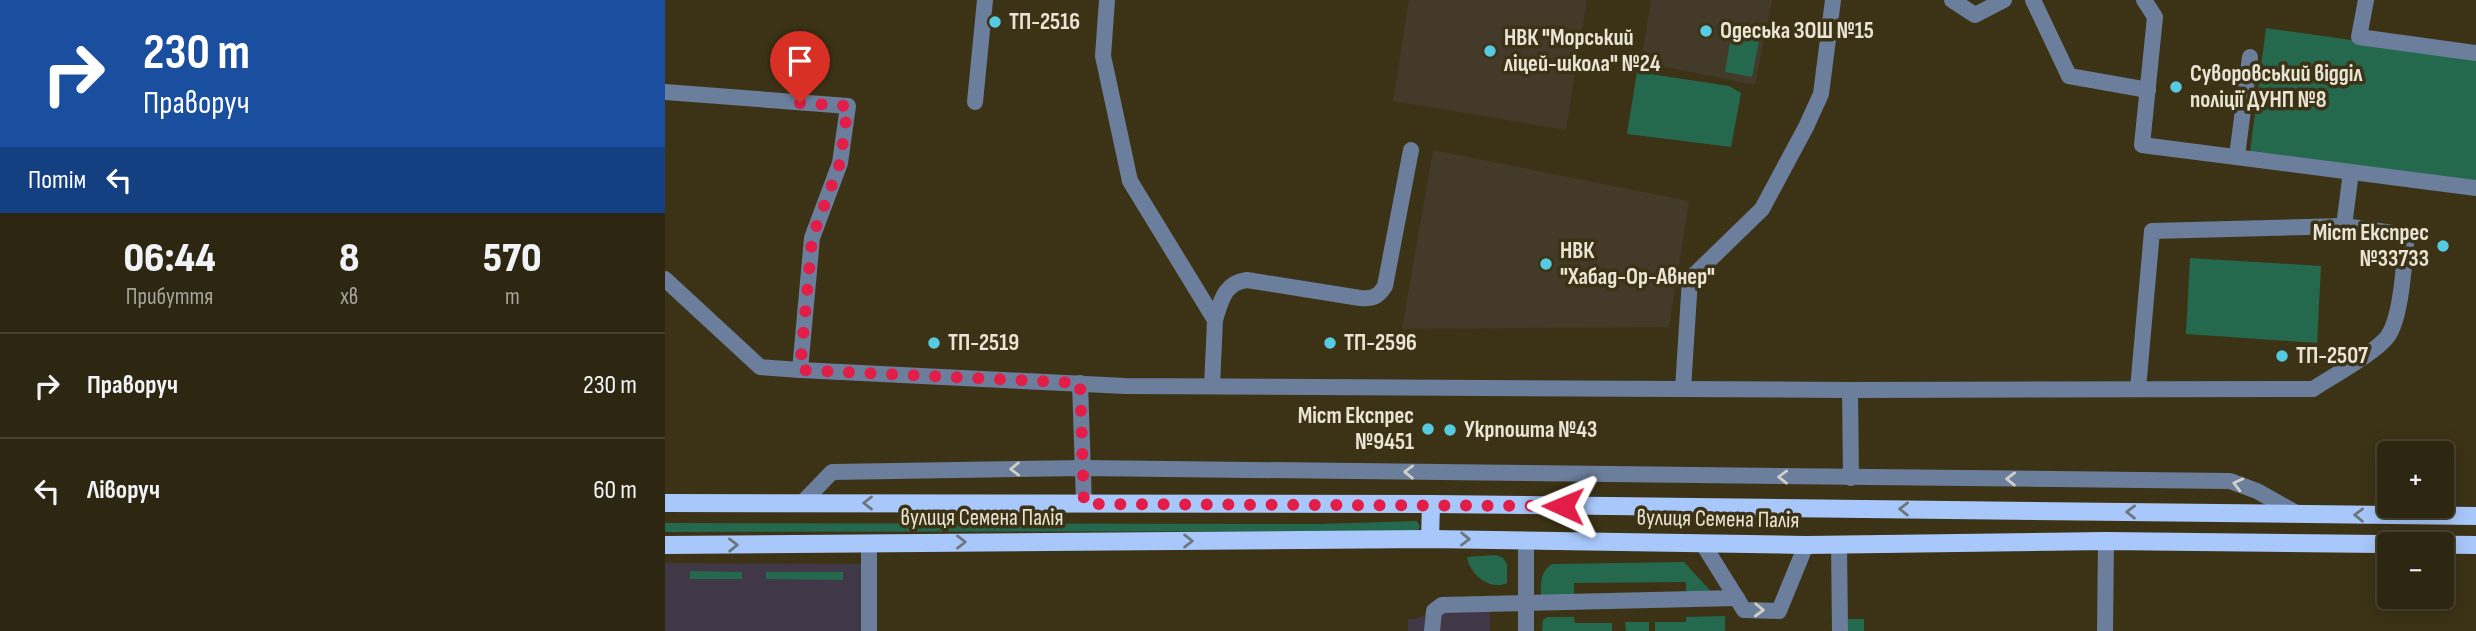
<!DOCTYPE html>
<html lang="uk">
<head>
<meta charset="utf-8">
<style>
	:root { --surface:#2d2610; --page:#352e19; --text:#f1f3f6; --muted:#a7a59f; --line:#484330 }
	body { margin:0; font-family:"Sofia Sans Condensed",sans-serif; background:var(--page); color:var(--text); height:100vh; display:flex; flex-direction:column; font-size:26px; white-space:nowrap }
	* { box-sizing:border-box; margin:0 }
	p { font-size:23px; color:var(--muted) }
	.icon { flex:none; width:38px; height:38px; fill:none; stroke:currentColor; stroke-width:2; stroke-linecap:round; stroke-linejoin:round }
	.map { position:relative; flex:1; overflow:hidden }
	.drawer { display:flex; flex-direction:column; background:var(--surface); width:665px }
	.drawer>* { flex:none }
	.hud { background:#1a4fa0; color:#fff; overflow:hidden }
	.fabs { position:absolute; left:1712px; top:441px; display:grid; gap:14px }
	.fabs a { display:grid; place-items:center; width:77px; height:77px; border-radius:7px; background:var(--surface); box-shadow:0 4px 18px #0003,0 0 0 2px var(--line); font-size:35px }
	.pin { position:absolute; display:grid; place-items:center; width:60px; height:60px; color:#fff; margin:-72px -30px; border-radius:50% 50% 50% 0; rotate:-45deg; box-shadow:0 0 7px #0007 }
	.pin .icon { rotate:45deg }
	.me { position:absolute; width:77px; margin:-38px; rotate:271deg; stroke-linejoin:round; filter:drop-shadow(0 0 5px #0008) }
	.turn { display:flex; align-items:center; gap:24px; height:147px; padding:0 28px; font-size:32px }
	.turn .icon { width:91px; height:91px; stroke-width:2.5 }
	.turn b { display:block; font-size:49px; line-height:60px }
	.then { display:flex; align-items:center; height:66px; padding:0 28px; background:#0003; gap:14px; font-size:26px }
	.eta { display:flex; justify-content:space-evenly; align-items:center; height:119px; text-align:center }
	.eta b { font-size:42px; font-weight:800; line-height:49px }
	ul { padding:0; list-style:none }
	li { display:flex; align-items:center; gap:21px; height:105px; padding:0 28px; border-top:2px solid var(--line) }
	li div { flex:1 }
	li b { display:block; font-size:26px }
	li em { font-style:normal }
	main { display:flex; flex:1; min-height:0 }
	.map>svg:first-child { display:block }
	.commercial { fill:#403747 }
	.education { fill:#433a29 }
	.green { fill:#24694e }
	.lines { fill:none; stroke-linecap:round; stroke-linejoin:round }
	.minor { stroke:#6b7e9c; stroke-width:16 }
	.major { stroke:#a8c7fa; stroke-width:18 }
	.oneway { stroke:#d0d0c9 }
	.oneway2 { stroke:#6d767d }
	.route { stroke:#e11d48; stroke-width:12; stroke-dasharray:0 21.6 }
	.poi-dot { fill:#55cae0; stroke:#3c3316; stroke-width:2.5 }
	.labels { text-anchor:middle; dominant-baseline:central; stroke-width:7; stroke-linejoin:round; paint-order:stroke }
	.poi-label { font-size:23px; font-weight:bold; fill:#e9e4d4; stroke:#3c3316; text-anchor:start }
	.street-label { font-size:23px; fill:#e9e4d4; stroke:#3c3316 }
</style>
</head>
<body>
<main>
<section class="drawer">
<div class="hud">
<div class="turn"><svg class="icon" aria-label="right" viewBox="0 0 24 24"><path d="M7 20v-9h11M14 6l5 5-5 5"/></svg><div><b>230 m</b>Праворуч</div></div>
<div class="then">Потім<svg class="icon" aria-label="left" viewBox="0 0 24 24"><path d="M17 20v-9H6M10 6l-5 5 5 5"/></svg></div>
</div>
<div class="eta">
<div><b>06:44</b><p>Прибуття</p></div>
<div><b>8</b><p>хв</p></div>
<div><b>570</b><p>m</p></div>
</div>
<ul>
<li><svg class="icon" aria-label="right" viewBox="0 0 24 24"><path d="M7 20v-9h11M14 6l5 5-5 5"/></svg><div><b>Праворуч</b></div><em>230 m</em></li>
<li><svg class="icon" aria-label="left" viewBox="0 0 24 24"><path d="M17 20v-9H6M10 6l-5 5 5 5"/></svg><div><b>Ліворуч</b></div><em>60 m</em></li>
</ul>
</section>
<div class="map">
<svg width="1811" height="631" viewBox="0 0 1811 631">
	<rect width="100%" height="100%" fill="#3c3316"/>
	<g class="commercial">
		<path d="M0,563L198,564V631H0Z"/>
		<path d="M825,607V631H743V619H751L771,610Z"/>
	</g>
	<g class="education">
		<path d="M744,0H922L901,130L728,101Z"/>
		<path d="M986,0H1107L1090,85L976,62Z"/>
		<path d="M768,150L1024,201L1004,327L737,329Z"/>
	</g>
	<g class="green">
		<path d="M1068,25L1096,30L1087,77L1060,72Z"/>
		<path d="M1601,28L1811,58V181L1585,152Z"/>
		<path d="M972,72L1064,86L1076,93L1066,147L962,134Z"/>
		<path d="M1525,258L1656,266L1652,343L1521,334Z"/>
		<path d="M752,521L755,527L752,531L0,532V523L654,524Z"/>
		<path d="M831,555L838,558L842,564V583C825,591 805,575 802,557Z"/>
		<path d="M1019,562L1051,597L1021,600V582L909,583V597L876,596C876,582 875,572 887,564Z"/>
		<path d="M25,571L77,572V579H25Z"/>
		<path d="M101,572H178V580L101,579Z"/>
		<path d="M1060,616V631H990V622H1021V617Z"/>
		<path d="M883,617H909L910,623H947V631H877L878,620Z"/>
		<rect x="1183" y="619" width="16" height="12"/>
		<path d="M984,622V631H961L960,622Z"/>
	</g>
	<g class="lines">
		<g class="minor">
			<path d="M442,0L438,56L465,181L550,320L547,386"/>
			<path d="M1287,0L1310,15L1339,0"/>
			<path d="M1368,0L1404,76L1483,90"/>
			<path d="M1479,0L1490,17L1477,145L1811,188"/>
			<path d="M1701,0L1694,37L1811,53"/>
			<path d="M0,92L183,106L175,163L147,238L135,370"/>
			<path d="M310,102L320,0"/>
			<path d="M1572,156L1585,57"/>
			<path d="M0,279L95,367L135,370L460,386L1185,390L1648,389C1666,377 1712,352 1723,336C1737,316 1739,260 1742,235L1679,226L1686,172"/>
			<path d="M550,320C556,301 559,283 582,280L695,298C708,299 713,297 720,286L746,150"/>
			<path d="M415,383L419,504"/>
			<path d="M1018,389L1025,279L1097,209L1141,127L1156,94L1168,0"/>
			<path d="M1473,389L1487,231L1679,226"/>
			<path d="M1185,390L1186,478"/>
			<path d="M138,502L167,472L418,468L1565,481L1592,491L1633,514"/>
			<path d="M861,540V631"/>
			<path d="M204,543V631"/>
			<path d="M1038,544L1079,610L1114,611L1141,545"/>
			<path d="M1174,544L1175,631"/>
			<path d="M767,631L769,611L777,605L1072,598"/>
			<path d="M1440,631L1441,541"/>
		</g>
		<g class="major">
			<path d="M0,503L766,504L1811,516"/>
			<path d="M765,539L766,504"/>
			<path d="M0,545L765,539L1141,545L1441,541L1811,545"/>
		</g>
	</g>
	<defs><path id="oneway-chevron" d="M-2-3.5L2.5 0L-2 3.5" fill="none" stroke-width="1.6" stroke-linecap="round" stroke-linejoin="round" transform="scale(1.75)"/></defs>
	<g class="oneway">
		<use href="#oneway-chevron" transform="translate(350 469) rotate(179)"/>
		<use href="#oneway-chevron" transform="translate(744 472) rotate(-179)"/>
		<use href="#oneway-chevron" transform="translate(1118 477) rotate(-179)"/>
		<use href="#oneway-chevron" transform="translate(1346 479) rotate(-179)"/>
		<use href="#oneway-chevron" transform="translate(1573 484) rotate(-166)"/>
		<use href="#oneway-chevron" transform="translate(1094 610) rotate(2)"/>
	</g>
	<g class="oneway2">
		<use href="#oneway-chevron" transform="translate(203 503) rotate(-180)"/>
		<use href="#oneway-chevron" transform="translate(1239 509) rotate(-179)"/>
		<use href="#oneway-chevron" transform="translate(1466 512) rotate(-179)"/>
		<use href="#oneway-chevron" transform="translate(1694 515) rotate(-179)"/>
		<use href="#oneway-chevron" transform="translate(800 539) rotate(1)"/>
		<use href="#oneway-chevron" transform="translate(523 541)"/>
		<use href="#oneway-chevron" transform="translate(296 542)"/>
		<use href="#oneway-chevron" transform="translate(68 545) rotate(-1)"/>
	</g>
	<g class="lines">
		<path class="route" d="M135,103L183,106L175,163L147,238L135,370L415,383L419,504L898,506"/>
	</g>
	<g class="poi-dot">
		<circle cx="330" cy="22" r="7"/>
		<circle cx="1041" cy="31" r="7"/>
		<circle cx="825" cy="51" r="7"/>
		<circle cx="1511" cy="87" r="7"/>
		<circle cx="1778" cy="246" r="7"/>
		<circle cx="881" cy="264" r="7"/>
		<circle cx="269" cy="343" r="7"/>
		<circle cx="665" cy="343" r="7"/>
		<circle cx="1617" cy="356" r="7"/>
		<circle cx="763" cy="429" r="7"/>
		<circle cx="785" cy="430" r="7"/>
	</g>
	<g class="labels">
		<g class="poi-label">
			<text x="344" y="22">ТП-2516</text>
			<text x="1055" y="31">Одеська ЗОШ №15</text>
			<text x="839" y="38">НВК "Морський<tspan x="839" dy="26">ліцей-школа" №24</tspan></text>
			<text x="1525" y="74">Суворовський відділ<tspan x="1525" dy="26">поліції ДУНП №8</tspan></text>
			<text x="1764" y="233" text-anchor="end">Міст Експрес<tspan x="1764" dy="26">№33733</tspan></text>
			<text x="895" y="251">НВК<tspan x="895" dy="26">"Хабад-Ор-Авнер"</tspan></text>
			<text x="283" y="343">ТП-2519</text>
			<text x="679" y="343">ТП-2596</text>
			<text x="1631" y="356">ТП-2507</text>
			<text x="749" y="416" text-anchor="end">Міст Експрес<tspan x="749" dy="26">№9451</tspan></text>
			<text x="799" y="430">Укрпошта №43</text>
		</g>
		<g class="street-label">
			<text x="317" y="518">вулиця Семена Палія</text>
			<text transform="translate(1053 519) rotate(1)">вулиця Семена Палія</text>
		</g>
	</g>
</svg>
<div class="fabs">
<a>+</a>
<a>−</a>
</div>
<div class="pin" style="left:135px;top:103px;background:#d93025"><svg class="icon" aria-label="arrive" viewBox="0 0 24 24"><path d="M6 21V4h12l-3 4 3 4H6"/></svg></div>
<svg class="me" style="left:898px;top:506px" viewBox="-20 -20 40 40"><path d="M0-17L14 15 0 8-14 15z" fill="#e11d48" stroke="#fff" stroke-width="4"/></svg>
</div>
</main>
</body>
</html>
